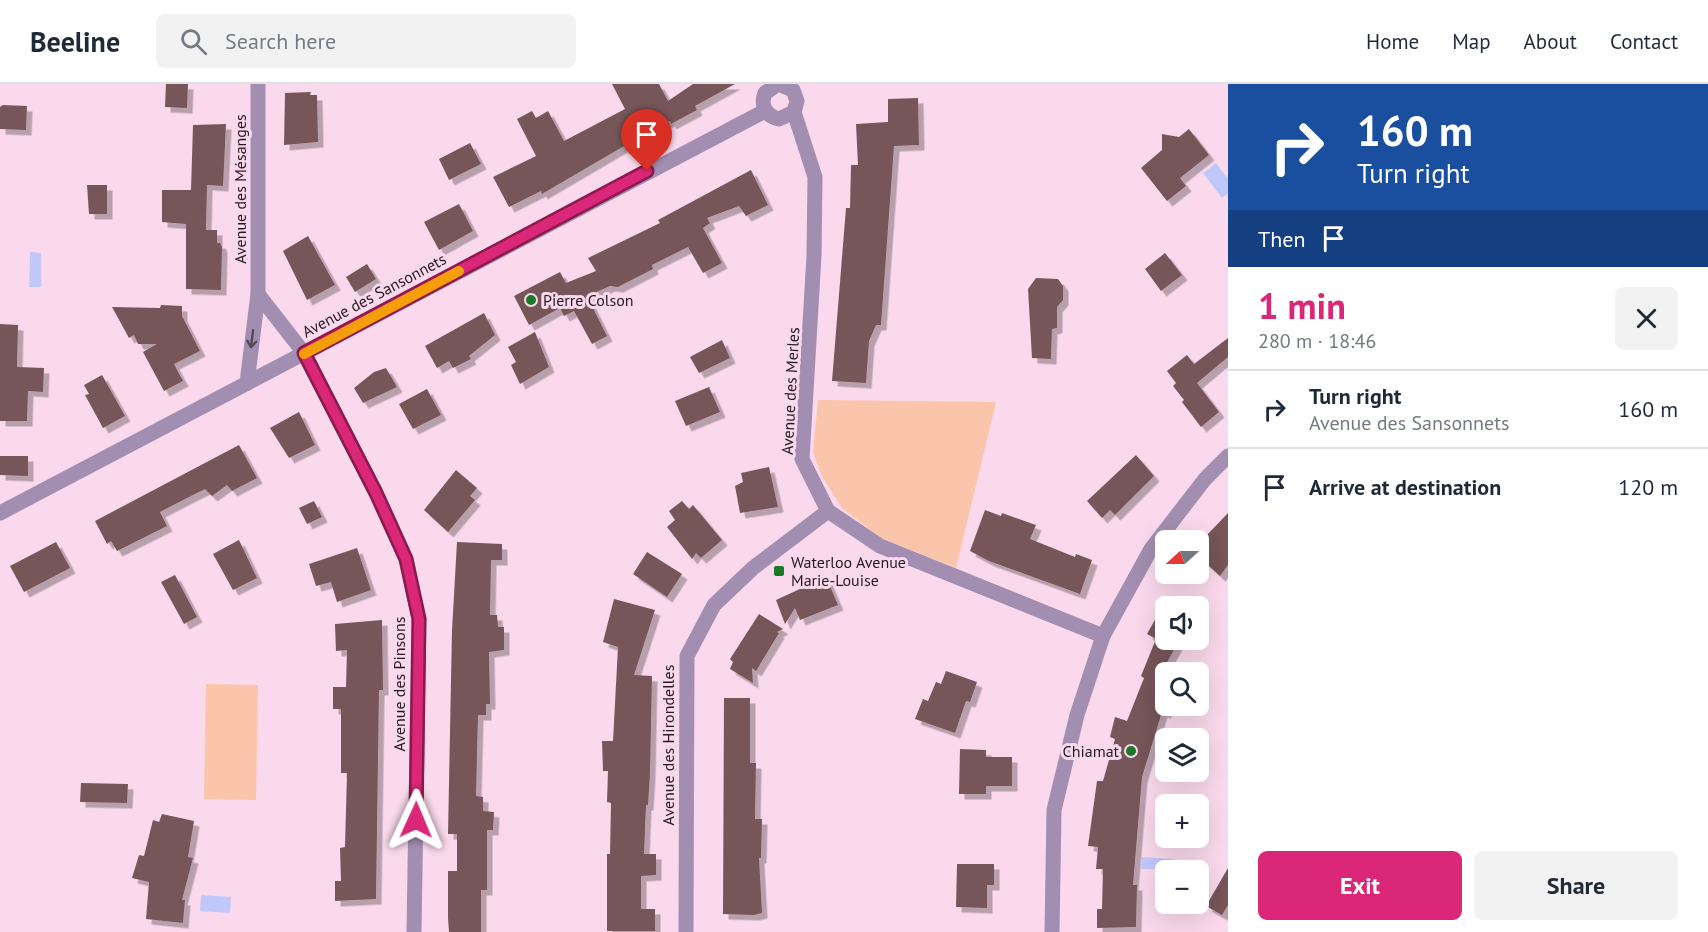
<!DOCTYPE html>
<html lang="en">
<head>
<meta charset="utf-8">
<style>
	:root { --surface:#fff; --page:#f2f2f3; --text:#1f2937; --muted:#747a83; --line:#e0e1e3; --accent:#db2777 }
	body { margin:0; font-family:"PT Sans",sans-serif; background:var(--page); color:var(--text); height:100vh; display:flex; flex-direction:column; font-size:22px; white-space:nowrap }
	* { box-sizing:border-box; margin:0 }
	p { font-size:20px; color:var(--muted) }
	.icon { flex:none; width:33px; height:33px; fill:none; stroke:currentColor; stroke-width:2; stroke-linecap:round; stroke-linejoin:round }
	.map { position:relative; flex:1; overflow:hidden }
	.sheet { display:flex; flex-direction:column; background:var(--surface); width:480px }
	.sheet>* { flex:none }
	.hud { background:#1a4fa0; color:#fff; overflow:hidden }
	.needle { width:39px; rotate:249deg }
	.tools { position:absolute; left:1155px; top:446px; display:grid; gap:12px }
	.tools a { display:grid; place-items:center; width:54px; height:54px; border-radius:9px; background:var(--surface); box-shadow:0 6px 24px #0002; font-size:30px }
	.pin { position:absolute; display:grid; place-items:center; width:51px; height:51px; color:#fff; margin:-62px -26px; border-radius:50% 50% 50% 0; rotate:-45deg; box-shadow:0 0 6px #0007 }
	.pin .icon { rotate:45deg }
	.me { position:absolute; width:66px; margin:-33px; rotate:1deg; stroke-linejoin:round; filter:drop-shadow(0 0 4px #0008) }
	.turn { display:flex; align-items:center; gap:21px; height:126px; padding:0 30px; font-size:27px }
	.turn .icon { width:78px; height:78px; stroke-width:2.5 }
	.turn b { display:block; font-size:42px; line-height:51px }
	.then { display:flex; align-items:center; height:57px; padding:0 30px; background:#0003; gap:12px; font-size:22px }
	.round { display:grid; place-items:center; flex:none; width:63px; height:63px; border-radius:9px; background:var(--page) }
	.headline { display:flex; align-items:center; justify-content:space-between; height:102px; padding:0 30px }
	h1 { font-size:36px; font-weight:700; line-height:45px; color:var(--accent) }
	.action { display:flex; gap:12px; margin-top:auto; padding:12px 30px }
	.action a { flex:1; height:69px; border-radius:9px; background:var(--accent); color:#fff; font-size:24px; font-weight:700; line-height:69px; text-align:center }
	.action a+a { background:var(--page); color:var(--text) }
	ul { padding:0; list-style:none }
	li { display:flex; align-items:center; gap:18px; height:78px; padding:0 30px; border-top:2px solid var(--line) }
	li div { flex:1 }
	li b { display:block; font-size:22px }
	li em { font-style:normal }
	header { display:flex; align-items:center; gap:36px; box-sizing:border-box; height:84px; padding:0 30px; background:var(--surface); border-bottom:2px solid var(--line) }
	header strong { font-size:28px }
	nav { display:flex; gap:33px; margin-inline-start:auto; font-size:21px }
	.search { width:420px; height:54px; background:var(--page); display:flex; align-items:center; gap:15px; box-sizing:border-box; padding:0 21px; border-radius:9px; color:var(--muted); font-size:22px }
	main { display:flex; flex:1; min-height:0 }
	.map>svg:first-child { display:block }
	.green { fill:#fac5aa }
	.water { fill:#c0c8fa }
	.building { fill:#765759; filter:url(#shadow) }
	.lines { fill:none; stroke-linecap:round; stroke-linejoin:round }
	.street { stroke:#a28eb0; stroke-width:15 }
	.oneway { stroke:#57485a }
	.route-casing { stroke:#8e194d; stroke-width:15 }
	.route { stroke:#db2777; stroke-width:10 }
	.slow { stroke:#f59e0b; stroke-width:10 }
	.poi-dot { fill:#1b7827; stroke:#f9d9eb; stroke-width:2 }
	.labels { text-anchor:middle; dominant-baseline:central; stroke-width:6; stroke-linejoin:round; paint-order:stroke }
	.street-label { font-size:16px; fill:#251a20; stroke:#f9d9eb }
	.poi-label { font-size:16px; fill:#251a20; stroke:#f9d9eb; text-anchor:start }
</style>
</head>
<body>
<header>
<strong>Beeline</strong>
<div class="search"><svg class="icon" aria-label="search" viewBox="0 0 24 24"><circle cx="10" cy="10" r="6"/><path d="M15 15l6 6"/></svg>Search here</div>
<nav><a>Home</a><a>Map</a><a>About</a><a>Contact</a></nav>
</header>
<main>
<div class="map">
<svg width="1228" height="848" viewBox="0 0 1228 848">
	<defs>
		<filter id="shadow"><feDropShadow dx="5.5" dy="5.5" stdDeviation="0" flood-color="#0004"/></filter>
	</defs>
	<rect width="100%" height="100%" fill="#f9d9eb"/>
	<g class="green">
		<path d="M818,316L996,318L956,484L881,454L842,424L822,392L813,368Z"/>
		<path d="M206,600L258,601L256,716L204,715Z"/>
	</g>
	<g class="water">
		<path d="M1216,79L1228,95V109L1222,114L1203,89Z"/>
		<path d="M30,168L41,169V203H29Z"/>
		<path d="M1142,773L1174,775L1173,786L1141,785Z"/>
		<path d="M201,811L231,813L230,829L200,827Z"/>
	</g>
	<g class="building">
		<path d="M166,0H188L187,24L165,23Z"/>
		<path d="M612,0H659L668,17L693,0H735L695,22L697,26L671,40L670,37L660,41L542,110L541,107L509,123L493,93L536,72L517,35L532,27L536,34L548,27L564,57L625,25Z"/>
		<path d="M311,8L310,11H317L318,58L284,61L285,9Z"/>
		<path d="M918,14L919,61L894,62L881,241H876L869,257L866,299L832,297L846,124H850L851,81H858L856,40L888,38V15Z"/>
		<path d="M3,21L27,22L26,46L0,45V23Z"/>
		<path d="M226,40L223,102L207,101L206,146H217V159H220L222,163L221,206L186,205V140L162,138V106H191L193,41Z"/>
		<path d="M1189,45L1209,71L1180,94L1186,102L1167,117L1141,84L1162,66V50L1179,53Z"/>
		<path d="M470,59L481,80L449,96L439,75Z"/>
		<path d="M751,86L768,121L746,132L739,122L707,134L710,139L703,144L722,179L703,189L688,163L652,181L653,185L618,203L610,202L587,212L607,252L592,260L574,227L564,232L560,224L529,241L514,212L560,188L566,199L596,187L588,174L660,139L658,136Z"/>
		<path d="M87,101H107V130H89Z"/>
		<path d="M459,120L473,147L439,166L424,138Z"/>
		<path d="M308,152L335,201L307,216L283,167Z"/>
		<path d="M1165,169L1182,191L1161,207L1145,185Z"/>
		<path d="M367,180L376,195L355,208L346,193Z"/>
		<path d="M1036,194L1058,195L1063,202V216L1057,223V244L1052,245L1051,275L1032,274L1028,205Z"/>
		<path d="M161,221L182,222V232L200,267L174,280L183,297L164,307L143,268L157,260H138L134,251L129,254L112,223L160,224Z"/>
		<path d="M484,229L495,251L469,272L471,275L453,284L449,277L437,284L425,262Z"/>
		<path d="M0,240L18,241L17,283L44,284L43,308L28,307L27,337H0Z"/>
		<path d="M535,248L549,283L520,300L511,281L516,278L508,263Z"/>
		<path d="M1228,254V273L1197,299L1219,328L1201,343L1182,318L1184,316L1173,302L1176,299L1167,287L1187,271L1194,280Z"/>
		<path d="M722,256L730,274L699,289L690,273Z"/>
		<path d="M386,284L397,303L363,319L354,304L374,288Z"/>
		<path d="M102,291L125,332L103,344L85,311L89,310L84,301Z"/>
		<path d="M709,303L720,328L686,342L675,317Z"/>
		<path d="M427,305L441,331L413,345L399,320Z"/>
		<path d="M299,328L315,361L289,374L270,344Z"/>
		<path d="M239,361L257,394L232,407L227,401L212,412L205,405L183,416L160,428L167,442L117,467L111,457L107,460L95,437Z"/>
		<path d="M1136,371L1154,392L1115,431L1110,426L1102,434L1087,417Z"/>
		<path d="M0,372H28V392L0,391Z"/>
		<path d="M769,383L778,423L740,429L735,402L743,398L741,389Z"/>
		<path d="M456,386L477,404L470,412L475,416L448,448L424,426Z"/>
		<path d="M314,417L322,433L307,440L299,424Z"/>
		<path d="M682,417L689,425L693,421L722,456L701,474L696,469L692,475L667,443L675,436L669,427Z"/>
		<path d="M985,426L1001,432L1002,429L1036,441L1030,455L1075,473L1076,470L1092,476L1080,510L989,477L970,467Z"/>
		<path d="M1228,429V481L1220,492L1198,472L1207,460L1206,452Z"/>
		<path d="M239,456L257,494L233,506L213,470Z"/>
		<path d="M56,458L70,484L24,508L10,482Z"/>
		<path d="M457,458L502,460V476H491L490,531H497L498,543H504V566L489,568L490,620H486V631H478L476,712L483,713V727L494,728L493,746H487V806H481V848H449L448,834V787H457V750H448L452,546Z"/>
		<path d="M357,464L371,506L337,518L331,498L316,502L309,480Z"/>
		<path d="M647,468L682,490L667,513L633,490Z"/>
		<path d="M175,491L197,533L184,540L161,498Z"/>
		<path d="M826,493L838,521L800,536L795,524L785,540L776,516Z"/>
		<path d="M614,515L655,526L634,591L652,592L650,690L648,721H646L644,770H656V791L641,792V825H655V847H607V770H610L611,719L607,718L608,687H603L602,657H613L618,563L603,558Z"/>
		<path d="M1166,516V555H1180L1165,582L1166,629L1162,628L1142,693L1133,801H1137L1136,843L1097,844V825H1102L1103,785H1096L1098,763L1088,762L1097,697H1103L1115,655L1110,653L1115,633L1127,637L1144,594L1141,592L1156,555L1147,550Z"/>
		<path d="M759,530L783,545L777,548L779,549L756,587L752,584L753,599L730,585L733,578L730,575Z"/>
		<path d="M382,536L383,606H379L376,815L335,817V797H341L340,764L345,763L347,689H341V625H333V603H346L347,566L336,567L335,540Z"/>
		<path d="M946,587L977,598L970,618L966,617L955,649L915,635L923,615L928,617L936,598L941,600Z"/>
		<path d="M724,614H750V679H756L755,735H762L761,774H759L762,829L754,831L723,830Z"/>
		<path d="M960,665L986,666V673H1012V702H986V710H959Z"/>
		<path d="M81,699L128,700L127,719L80,718Z"/>
		<path d="M162,730L194,737L188,773L193,774L182,816H185L183,839L146,835L149,798L132,794L139,771L144,772L153,736L159,738Z"/>
		<path d="M957,780H994V801H987V824L956,823Z"/>
		<path d="M1228,784V821L1222,831L1206,822Z"/>
	</g>
	<g class="lines">
		<g class="street">
			<path d="M778,0L765,9C760,22 766,32 779,35L794,28L797,17L793,6L779,0"/>
			<path d="M794,28L815,93L814,172L802,375L828,427L880,462L1103,552"/>
			<path d="M258,210L304,269L376,409L406,475L419,535L414,848"/>
			<path d="M247,299L258,210V0"/>
			<path d="M0,429L765,27"/>
			<path d="M686,848L687,572L714,521L753,484L828,427"/>
			<path d="M1052,848L1054,726L1077,631L1103,552L1151,465L1205,395L1228,372"/>
		</g>
	</g>
	<defs><path id="oneway-shaft" d="M-6 0H5M1.5-3L5.5 0L1.5 3" fill="none" stroke-width="1.6" stroke-linecap="round" stroke-linejoin="round" transform="scale(1.5)"/></defs>
	<use class="oneway" href="#oneway-shaft" transform="translate(252 255) rotate(97)"/>
	<g class="lines">
		<g class="route-casing">
			<path id="route" d="M416,736L419,535L406,475L376,409L304,269L647,87"/>
		</g>
		<use href="#route" class="route"/>
		<path class="slow" d="M304,270L459,187"/>
	</g>
	<g class="poi-dot">
		<circle cx="531" cy="216" r="6"/>
		<rect x="773" y="481" width="12" height="12" rx="3"/>
		<circle cx="1131" cy="667" r="6"/>
	</g>
	<g class="labels">
		<g class="street-label">
			<text transform="translate(240 105) rotate(-90)">Avenue des Mésanges</text>
			<text transform="translate(374 211) rotate(-28)">Avenue des Sansonnets</text>
			<text transform="translate(790 307) rotate(-87)">Avenue des Merles</text>
			<text transform="translate(399 600) rotate(-90)">Avenue des Pinsons</text>
			<text transform="translate(668 661) rotate(-90)">Avenue des Hirondelles</text>
		</g>
		<g class="poi-label">
			<text x="543" y="216">Pierre Colson</text>
			<text x="791" y="478">Waterloo Avenue<tspan x="791" dy="18">Marie-Louise</tspan></text>
			<text x="1119" y="667" text-anchor="end">Chiamat</text>
		</g>
	</g>
</svg>
<div class="tools">
<a><svg class="needle" viewBox="-14 -14 28 28"><path d="M0-13l5 13h-10z" fill="#e53935"/><path d="M0 13l5-13h-10z" fill="#747a83"/></svg></a>
<a><svg class="icon" aria-label="sound" viewBox="0 0 24 24"><path d="M4 9h4l5-4v14l-5-4H4zM17 9q2 3 0 6"/></svg></a>
<a><svg class="icon" aria-label="search" viewBox="0 0 24 24"><circle cx="10" cy="10" r="6"/><path d="M15 15l6 6"/></svg></a>
<a><svg class="icon" aria-label="layers" viewBox="0 0 24 24"><path d="M12 4l9 5-9 5-9-5zM3 14l9 5 9-5"/></svg></a>
<a>+</a>
<a>−</a>
</div>
<div class="pin" style="left:647px;top:87px;background:#d93025"><svg class="icon" aria-label="arrive" viewBox="0 0 24 24"><path d="M6 21V4h12l-3 4 3 4H6"/></svg></div>
<svg class="me" style="left:416px;top:736px" viewBox="-20 -20 40 40"><path d="M0-17L14 15 0 8-14 15z" fill="#db2777" stroke="#fff" stroke-width="4"/></svg>
</div>
<section class="sheet">
<div class="hud">
<div class="turn"><svg class="icon" aria-label="right" viewBox="0 0 24 24"><path d="M7 20v-9h11M14 6l5 5-5 5"/></svg><div><b>160 m</b>Turn right</div></div>
<div class="then">Then<svg class="icon" aria-label="arrive" viewBox="0 0 24 24"><path d="M6 21V4h12l-3 4 3 4H6"/></svg></div>
</div>
<div class="headline"><div><h1>1 min</h1><p>280 m · 18:46</p></div><a class="round"><svg class="icon" aria-label="close" viewBox="0 0 24 24"><path d="M6 6l12 12M18 6L6 18"/></svg></a></div>
<ul>
<li><svg class="icon" aria-label="right" viewBox="0 0 24 24"><path d="M7 20v-9h11M14 6l5 5-5 5"/></svg><div><b>Turn right</b><p>Avenue des Sansonnets</p></div><em>160 m</em></li>
<li><svg class="icon" aria-label="arrive" viewBox="0 0 24 24"><path d="M6 21V4h12l-3 4 3 4H6"/></svg><div><b>Arrive at destination</b></div><em>120 m</em></li>
</ul>
<div class="action"><a>Exit</a><a>Share</a></div>
</section>
</main>
</body>
</html>
